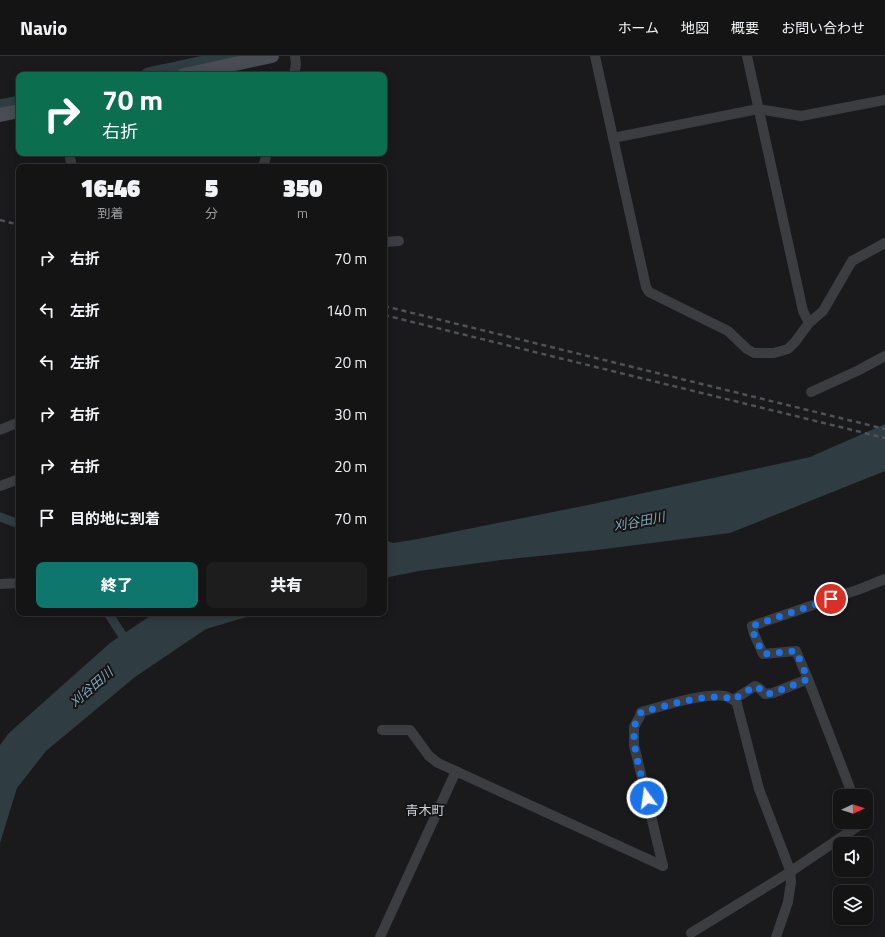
<!DOCTYPE html>
<html lang="ja">
<head>
<meta charset="utf-8">
<style>
	:root { --surface:#141415; --page:#1d1d1e; --text:#f1f3f6; --muted:#9d9ea0; --line:#333334; --accent:#0f766e }
	body { margin:0; font-family:"Titillium Web","Noto Sans JP",sans-serif; background:var(--page); color:var(--text); height:100vh; display:flex; flex-direction:column; font-size:15px; white-space:nowrap }
	* { box-sizing:border-box; margin:0 }
	p { font-size:13px; color:var(--muted) }
	.icon { flex:none; width:22px; height:22px; fill:none; stroke:currentColor; stroke-width:2; stroke-linecap:round; stroke-linejoin:round }
	.map { position:relative; flex:1; overflow:hidden }
	.drawer { position:absolute; left:16px; top:108px; width:371px; height:452px; display:flex; flex-direction:column; background:var(--surface); border-radius:8px; box-shadow:0 2px 10px #0003,0 0 0 1px var(--line) }
	.drawer>* { flex:none }
	.hud { position:absolute; left:16px; top:16px; width:371px; height:84px; border-radius:8px; box-shadow:0 2px 10px #0003,0 0 0 1px var(--line); background:#0b6e4f; color:#fff; overflow:hidden }
	.needle { width:26px; rotate:86deg }
	.controls { position:absolute; left:833px; top:733px; display:grid; gap:8px }
	.controls a { display:grid; place-items:center; width:40px; height:40px; border-radius:8px; background:var(--surface); box-shadow:0 2px 10px #0003,0 0 0 1px var(--line); font-size:20px }
	.pin { position:absolute; display:grid; place-items:center; width:34px; height:34px; color:#fff; margin:-17px; border:2px solid #fff; border-radius:50%; box-shadow:0 1px 4px #0007 }
	.me { position:absolute; width:44px; margin:-22px; rotate:346deg; stroke-linejoin:round; filter:drop-shadow(0 0 3px #0008) }
	.turn { display:flex; align-items:center; gap:14px; height:84px; padding:0 20px; font-size:18px }
	.turn .icon { width:52px; height:52px; stroke-width:2.5 }
	.turn b { display:block; font-size:28px; line-height:34px }
	.eta { display:flex; justify-content:space-evenly; align-items:center; height:68px; text-align:center }
	.eta b { font-size:24px; font-weight:800; line-height:28px }
	.action { display:flex; gap:8px; margin-top:auto; padding:8px 20px }
	.action a { flex:1; height:46px; border-radius:8px; background:var(--accent); color:#fff; font-size:16px; font-weight:800; line-height:46px; text-align:center }
	.action a+a { background:var(--page); color:var(--text) }
	ul { padding:0; list-style:none }
	li { display:flex; align-items:center; gap:12px; height:52px; padding:0 20px }
	li div { flex:1 }
	li b { display:block; font-size:15px }
	li em { font-style:normal }
	header { display:flex; align-items:center; gap:24px; box-sizing:border-box; height:56px; padding:0 20px; background:var(--surface); border-bottom:1px solid var(--line) }
	header strong { font-size:19px }
	nav { display:flex; gap:22px; margin-inline-start:auto; font-size:14px }
	.map>svg:first-child { display:block }
	.water { fill:#2f3c41 }
	.lines { fill:none; stroke-linecap:round; stroke-linejoin:round }
	.canal { stroke:#2f3c41; stroke-width:9 }
	.river { stroke:#2f3c41; stroke-width:15 }
	.street { stroke:#3b3d41; stroke-width:10 }
	.secondary { stroke:#494c52; stroke-width:14 }
	.rail { stroke:#4e5157; stroke-width:2.5; stroke-dasharray:5 4; stroke-linecap:butt }
	.route { stroke:#1a73e8; stroke-width:7; stroke-dasharray:0 12.6 }
	.labels { text-anchor:middle; dominant-baseline:central; stroke-width:4; stroke-linejoin:round; paint-order:stroke }
	.water-label { font-size:13px; font-style:italic; fill:#83a6b7; stroke:#151517 }
	.neighbourhood-label { font-size:13px; fill:#cdd2d8; stroke:#151517 }
</style>
</head>
<body>
<header>
<strong>Navio</strong>
<nav><a>ホーム</a><a>地図</a><a>概要</a><a>お問い合わせ</a></nav>
</header>
<div class="map">
<svg width="885" height="881" viewBox="0 0 885 881">
	<rect width="100%" height="100%" fill="#1a1a1c"/>
	<g class="water">
		<path d="M885,368V415L730,477L597,494L501,504L419,515L384,522V484L393,487L418,483L593,448L810,401Z"/>
		<path d="M157,557H260L206,573L135,621L46,695L17,732L0,787V689L9,677L110,587L147,562Z"/>
	</g>
	<g class="lines">
		<g class="canal">
			<path d="M0,461L19,468"/>
			<path d="M108,557L128,588"/>
		</g>
		<g class="river">
			<path d="M148,19L237,0"/>
			<path d="M0,51L19,47"/>
		</g>
		<g class="street">
			<path d="M595,0L646,231L649,236L728,275L747,293L754,297H774L788,293L795,286L809,267L823,255L852,205L885,187"/>
			<path d="M747,0L803,255L809,267"/>
			<path d="M294,19L296,8L295,0"/>
			<path d="M613,82L758,53L801,60L885,44"/>
			<path d="M69,97L72,111"/>
			<path d="M263,111L267,97"/>
			<path d="M384,186L399,185"/>
			<path d="M811,336L857,315L885,300"/>
			<path d="M0,374L19,366"/>
			<path d="M0,430L19,423"/>
			<path d="M0,528L19,527"/>
			<path d="M733,644L755,630L759,632L765,638L773,637L808,623"/>
			<path d="M382,674H410L429,700L438,707L663,810"/>
			<path d="M853,740L808,623L796,595L763,598L754,578L752,570L860,533L885,523"/>
			<path d="M663,810L634,689V671L640,660L641,656C664,650 702,637 725,640C729,641 732,644 736,644L759,733L790,814L791,826L788,846L776,881"/>
			<path d="M691,877L790,816L858,770L861,766"/>
			<path d="M380,881L456,715"/>
		</g>
		<g class="secondary">
			<path d="M184,19L272,0"/>
			<path d="M0,59L19,55"/>
		</g>
		<g class="rail">
			<path d="M0,164L19,169"/>
			<path d="M384,250L885,373"/>
			<path d="M384,259L885,382"/>
		</g>
	</g>
	<g class="lines">
		<path class="route" d="M647,742C642,720 633,696 634,673C634,667 640,662 641,656C663,651 714,634 733,644L755,630L759,632L765,638L773,637L808,623L796,595L763,598L754,578L752,570L831,543"/>
	</g>
	<g class="labels">
		<g class="water-label">
			<text transform="translate(639 465) rotate(-11)">刈谷田川</text>
			<text transform="translate(91 631) rotate(-41)">刈谷田川</text>
		</g>
		<g class="neighbourhood-label">
			<text x="425" y="754">青木町</text>
		</g>
	</g>
</svg>
<div class="controls">
<a><svg class="needle" viewBox="-14 -14 28 28"><path d="M0-13l5 13h-10z" fill="#e53935"/><path d="M0 13l5-13h-10z" fill="#9d9ea0"/></svg></a>
<a><svg class="icon" aria-label="sound" viewBox="0 0 24 24"><path d="M4 9h4l5-4v14l-5-4H4zM17 9q2 3 0 6"/></svg></a>
<a><svg class="icon" aria-label="layers" viewBox="0 0 24 24"><path d="M12 4l9 5-9 5-9-5zM3 14l9 5 9-5"/></svg></a>
</div>
<div class="pin" style="left:831px;top:543px;background:#d93025"><svg class="icon" aria-label="arrive" viewBox="0 0 24 24"><path d="M6 21V4h12l-3 4 3 4H6"/></svg></div>
<svg class="me" style="left:647px;top:742px" viewBox="-20 -20 40 40"><circle r="17" fill="#1a73e8" stroke="#fff" stroke-width="3"/><path d="M0-11L8 9 0 5-8 9z" fill="#fff"/></svg>
<div class="hud">
<div class="turn"><svg class="icon" aria-label="right" viewBox="0 0 24 24"><path d="M7 20v-9h11M14 6l5 5-5 5"/></svg><div><b>70 m</b>右折</div></div>
</div>
<section class="drawer">
<div class="eta">
<div><b>16:46</b><p>到着</p></div>
<div><b>5</b><p>分</p></div>
<div><b>350</b><p>m</p></div>
</div>
<ul>
<li><svg class="icon" aria-label="right" viewBox="0 0 24 24"><path d="M7 20v-9h11M14 6l5 5-5 5"/></svg><div><b>右折</b></div><em>70 m</em></li>
<li><svg class="icon" aria-label="left" viewBox="0 0 24 24"><path d="M17 20v-9H6M10 6l-5 5 5 5"/></svg><div><b>左折</b></div><em>140 m</em></li>
<li><svg class="icon" aria-label="left" viewBox="0 0 24 24"><path d="M17 20v-9H6M10 6l-5 5 5 5"/></svg><div><b>左折</b></div><em>20 m</em></li>
<li><svg class="icon" aria-label="right" viewBox="0 0 24 24"><path d="M7 20v-9h11M14 6l5 5-5 5"/></svg><div><b>右折</b></div><em>30 m</em></li>
<li><svg class="icon" aria-label="right" viewBox="0 0 24 24"><path d="M7 20v-9h11M14 6l5 5-5 5"/></svg><div><b>右折</b></div><em>20 m</em></li>
<li><svg class="icon" aria-label="arrive" viewBox="0 0 24 24"><path d="M6 21V4h12l-3 4 3 4H6"/></svg><div><b>目的地に到着</b></div><em>70 m</em></li>
</ul>
<div class="action"><a>終了</a><a>共有</a></div>
</section>
</div>
</body>
</html>
